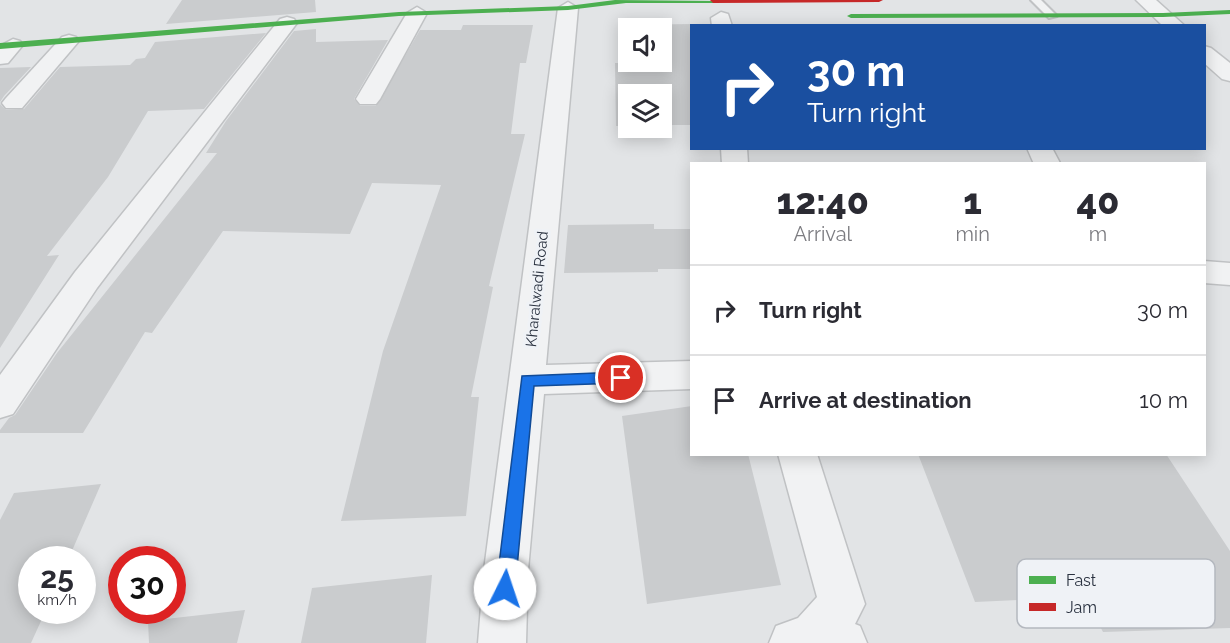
<!DOCTYPE html>
<html lang="en">
<head>
<meta charset="utf-8">
<style>
	:root { --surface:#fff; --page:#f2f2f3; --text:#2b2b33; --muted:#7c7c81; --line:#e1e1e2 }
	body { margin:0; font-family:Raleway,sans-serif; background:var(--page); color:var(--text); height:100vh; display:flex; flex-direction:column; font-size:22px; white-space:nowrap }
	* { box-sizing:border-box; margin:0 }
	p { font-size:20px; color:var(--muted) }
	.icon { flex:none; width:33px; height:33px; fill:none; stroke:currentColor; stroke-width:2; stroke-linecap:round; stroke-linejoin:round }
	.map { position:relative; flex:1; overflow:hidden }
	.details { position:absolute; left:690px; top:162px; width:516px; height:294px; display:flex; flex-direction:column; background:var(--surface); border-radius:0px; box-shadow:0 3px 15px #0003 }
	.details>* { flex:none }
	.banner { position:absolute; left:690px; top:24px; width:516px; height:126px; border-radius:0px; box-shadow:0 3px 15px #0003; background:#1a4fa0; color:#fff; overflow:hidden }
	.fabs { position:absolute; left:618px; top:18px; display:grid; gap:12px }
	.fabs a { display:grid; place-items:center; width:54px; height:54px; border-radius:0px; background:var(--surface); box-shadow:0 3px 15px #0003; font-size:30px }
	.speed { position:absolute; left:18px; top:546px; display:flex; gap:12px; font-size:30px; font-weight:700; text-align:center }
	.speed>* { display:grid; place-content:center; width:78px; height:78px; border-radius:50%; background:var(--surface); box-shadow:0 3px 15px #0003; line-height:1 }
	.speed small { font-size:15px; font-weight:400 }
	.speed .limit { border:9px solid #d22; background:#fff; color:#111 }
	.pin { position:absolute; display:grid; place-items:center; width:51px; height:51px; color:#fff; margin:-26px; border:3px solid #fff; border-radius:50%; box-shadow:0 2px 6px #0007 }
	.me { position:absolute; width:66px; margin:-33px; rotate:4deg; stroke-linejoin:round; filter:drop-shadow(0 0 4px #0008) }
	.turn { display:flex; align-items:center; gap:21px; height:126px; padding:0 18px; font-size:27px }
	.turn .icon { width:78px; height:78px; stroke-width:2.5 }
	.turn b { display:block; font-size:42px; line-height:51px }
	.eta { display:flex; justify-content:space-evenly; align-items:center; height:102px; text-align:center }
	.eta b { font-size:36px; font-weight:800; line-height:42px }
	ul { padding:0; list-style:none }
	li { display:flex; align-items:center; gap:18px; height:90px; padding:0 18px; border-top:2px solid var(--line) }
	li div { flex:1 }
	li b { display:block; font-size:22px }
	li em { font-style:normal }
	.map>svg:first-child { display:block }
	.building { fill:#caccce; fill-rule:evenodd }
	.lines { fill:none; stroke-linecap:round; stroke-linejoin:round }
	.lane-casing { stroke:#c0c2c4; stroke-width:4 }
	.street-casing { stroke:#c0c2c4; stroke-width:3 }
	.lane { fill:#f1f2f3; fill-rule:evenodd }
	.street { fill:#f1f2f3; fill-rule:evenodd }
	.fast { fill:#4caf50; fill-rule:evenodd }
	.jam { fill:#c62828; fill-rule:evenodd }
	.route { fill:#1a73e8; stroke:#114b97; stroke-width:1.5 }
	.labels { text-anchor:middle; dominant-baseline:central; stroke-width:6; stroke-linejoin:round; paint-order:stroke }
	.street-label { font-size:15px; fill:#29313f; stroke:#eff2f6 }
	.key { fill:#eff2f6; stroke:#b4b8bf; stroke-width:1.5 }
	.key-label { font-size:16px; fill:#29313f }
</style>
</head>
<body>
<div class="map">
<svg width="1230" height="643" viewBox="0 0 1230 643">
	<rect width="100%" height="100%" fill="#e2e4e6"/>
	<g class="building">
		<path d="M182,0H315L316,12L166,24Z"/>
		<path d="M692,24V125H662V94H628V126H616L615,63H620L619,25ZM628,28H662V62H628Z"/>
		<path d="M463,25H533L526,63H520L511,134H525L489,286L493,287L471,397H479L466,516L341,521L383,351L441,185L372,183L350,234L223,231L152,333L145,332L83,433H0V430L9,418L15,415L57,353L217,153H206L226,121L294,31L316,29V42L388,40L354,99L360,106H376L420,30H461Z"/>
		<path d="M266,33L204,109L148,111L108,177L47,256L59,255L0,348V104L6,110L24,109L60,67L130,65L136,59L145,58L155,42Z"/>
		<path d="M31,67L4,96L0,102V68Z"/>
		<path d="M654,224V229H692V269H658V272L564,273L568,225Z"/>
		<path d="M692,406V454H748L781,585L647,604L622,416Z"/>
		<path d="M918,454H1166L1230,551V628L1103,632L1085,597L975,602Z"/>
		<path d="M101,484L68,560H32V610H46L31,643H0V520L14,493Z"/>
		<path d="M432,575L426,643H301L312,588Z"/>
		<path d="M245,610L237,643H149L148,621Z"/>
	</g>
	<g class="lines">
		<g class="lane-casing">
			<path id="lane" d="M1031,0H1041L1057,16L1049,18Z"/>
		</g>
		<g class="street-casing">
			<g id="street">
				<path d="M1136,0H1156L1185,26H1163Z"/>
				<path d="M568,2L578,8L546,365L692,361V389L544,394L528,570L526,643H478L484,570L558,8Z"/>
				<path d="M417,7L427,13L380,99L376,104H360L356,99L407,13Z"/>
				<path d="M721,12L728,14L732,26H712L711,18Z"/>
				<path d="M287,17L294,19L297,23L294,27L97,288L13,414L0,418V375L75,272L280,19Z"/>
				<path d="M69,35L76,37L79,41L22,108H6L2,103L6,98L62,37Z"/>
				<path d="M13,39L20,41L23,45L8,63L0,64V46Z"/>
				<path d="M1204,46L1211,48L1230,63V81L1222,79L1204,63Z"/>
				<path d="M721,148H747L748,164H722Z"/>
				<path d="M1027,148H1052L1060,163L1034,164Z"/>
				<path d="M1204,261L1230,263V285L1204,283Z"/>
				<path d="M778,454H817L865,604L855,624L860,626L867,643H769L776,626L798,618L817,597Z"/>
			</g>
		</g>
		<use href="#lane" class="lane"/>
		<use href="#street" class="street"/>
		<g class="fast">
			<path d="M615,0L717,1L713,3H626L568,10L399,16L0,49V43L399,12L568,6Z"/>
			<path d="M1230,10V14L1163,17L851,18L847,16L851,14L1163,13Z"/>
		</g>
		<path class="jam" d="M710,0H883L879,2L713,3Z"/>
	</g>
	<path class="route" d="M621,372L628,378L621,383L534,386L515,589L512,595L505,598L499,595L496,589L522,376Z"/>
	<g class="labels">
		<g class="street-label">
			<text transform="translate(537 289) rotate(-84)">Kharalwadi Road</text>
		</g>
	</g>
	<rect x="1017" y="559" width="198" height="69" rx="9" class="key"/>
	<rect x="1029" y="576" width="27" height="8" fill="#4caf50"/>
	<rect x="1029" y="603" width="27" height="8" fill="#c62828"/>
	<g class="key-label">
		<text x="1066" y="586">Fast</text>
		<text x="1066" y="613">Jam</text>
	</g>
</svg>
<div class="fabs">
<a><svg class="icon" aria-label="sound" viewBox="0 0 24 24"><path d="M4 9h4l5-4v14l-5-4H4zM17 9q2 3 0 6"/></svg></a>
<a><svg class="icon" aria-label="layers" viewBox="0 0 24 24"><path d="M12 4l9 5-9 5-9-5zM3 14l9 5 9-5"/></svg></a>
</div>
<div class="speed"><div>25<small>km/h</small></div><div class="limit">30</div></div>
<div class="pin" style="left:621px;top:378px;background:#d93025"><svg class="icon" aria-label="arrive" viewBox="0 0 24 24"><path d="M6 21V4h12l-3 4 3 4H6"/></svg></div>
<svg class="me" style="left:505px;top:589px" viewBox="-20 -20 40 40"><circle r="19" fill="#fff"/><path d="M0-13L10 11 0 6-10 11z" fill="#1a73e8"/></svg>
<div class="banner">
<div class="turn"><svg class="icon" aria-label="right" viewBox="0 0 24 24"><path d="M7 20v-9h11M14 6l5 5-5 5"/></svg><div><b>30 m</b>Turn right</div></div>
</div>
<section class="details">
<div class="eta">
<div><b>12:40</b><p>Arrival</p></div>
<div><b>1</b><p>min</p></div>
<div><b>40</b><p>m</p></div>
</div>
<ul>
<li><svg class="icon" aria-label="right" viewBox="0 0 24 24"><path d="M7 20v-9h11M14 6l5 5-5 5"/></svg><div><b>Turn right</b></div><em>30 m</em></li>
<li><svg class="icon" aria-label="arrive" viewBox="0 0 24 24"><path d="M6 21V4h12l-3 4 3 4H6"/></svg><div><b>Arrive at destination</b></div><em>10 m</em></li>
</ul>
</section>
</div>
</body>
</html>
